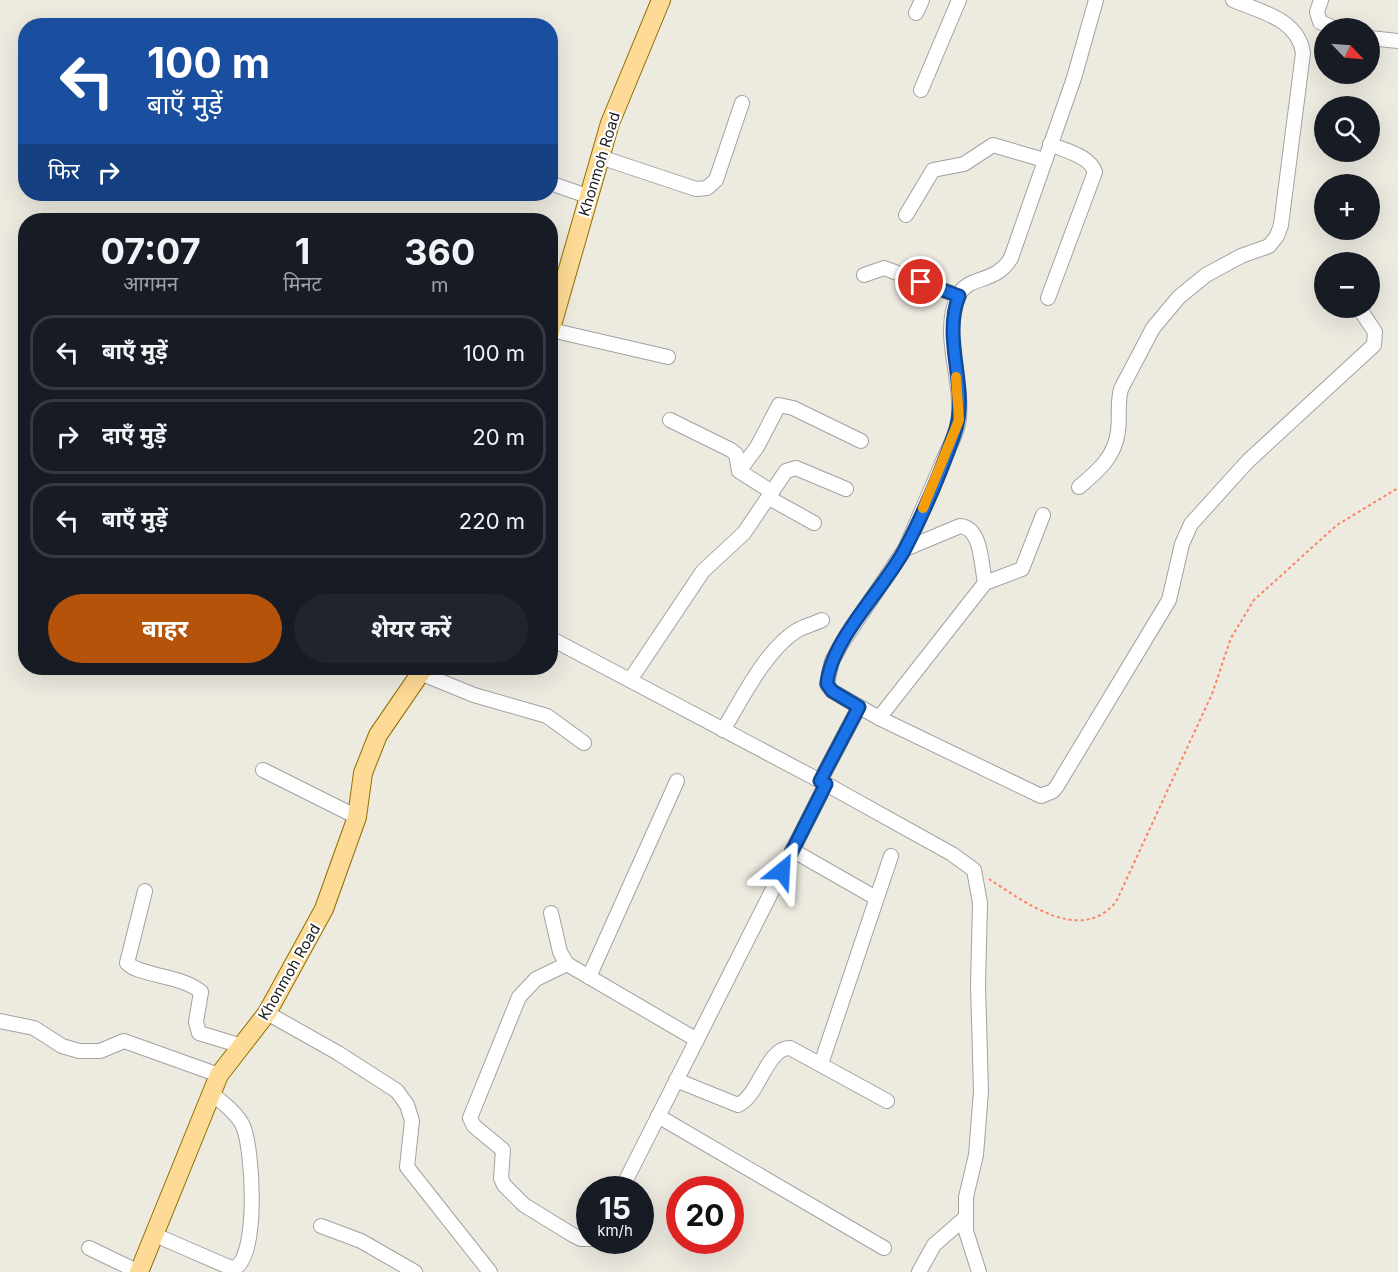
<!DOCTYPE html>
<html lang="hi">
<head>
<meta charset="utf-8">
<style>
	:root { --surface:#171b24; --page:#20242c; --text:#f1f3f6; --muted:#9ea1a6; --line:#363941; --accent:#b45309 }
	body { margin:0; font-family:Inter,"Noto Sans Devanagari",sans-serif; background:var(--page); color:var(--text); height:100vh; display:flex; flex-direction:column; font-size:22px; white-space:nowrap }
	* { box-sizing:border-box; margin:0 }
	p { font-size:20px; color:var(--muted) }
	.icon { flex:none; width:33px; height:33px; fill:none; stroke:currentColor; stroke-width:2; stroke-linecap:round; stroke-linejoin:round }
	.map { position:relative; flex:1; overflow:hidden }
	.sheet { position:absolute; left:18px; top:213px; width:540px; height:462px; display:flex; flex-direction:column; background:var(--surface); border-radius:24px; box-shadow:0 6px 24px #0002 }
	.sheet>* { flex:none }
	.guide { position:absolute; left:18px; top:18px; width:540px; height:183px; border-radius:24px; box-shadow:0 6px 24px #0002; background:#1a4fa0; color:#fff; overflow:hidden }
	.needle { width:39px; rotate:115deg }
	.fabs { position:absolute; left:1314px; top:18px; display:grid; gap:12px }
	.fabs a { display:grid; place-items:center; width:66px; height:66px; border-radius:50%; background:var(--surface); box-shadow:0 6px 24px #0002; font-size:30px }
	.speed { position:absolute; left:576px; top:1176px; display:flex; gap:12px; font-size:30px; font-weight:700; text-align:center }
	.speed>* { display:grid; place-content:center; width:78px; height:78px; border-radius:50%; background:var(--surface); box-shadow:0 6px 24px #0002; line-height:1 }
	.speed small { font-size:15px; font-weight:400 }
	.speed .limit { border:9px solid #d22; background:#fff; color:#111 }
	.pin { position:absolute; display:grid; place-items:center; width:51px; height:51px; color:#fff; margin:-26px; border:3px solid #fff; border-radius:50%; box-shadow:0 2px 6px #0007 }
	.me { position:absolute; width:66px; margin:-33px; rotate:27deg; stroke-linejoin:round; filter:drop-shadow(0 0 4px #0008) }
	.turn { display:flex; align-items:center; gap:21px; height:126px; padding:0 30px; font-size:27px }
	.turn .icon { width:78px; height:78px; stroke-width:2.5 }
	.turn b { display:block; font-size:42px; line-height:51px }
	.then { display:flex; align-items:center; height:57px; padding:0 30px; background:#0003; gap:12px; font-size:22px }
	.eta { display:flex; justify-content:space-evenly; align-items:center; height:102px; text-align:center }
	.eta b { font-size:36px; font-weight:700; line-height:42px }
	.cta { display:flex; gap:12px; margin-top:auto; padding:12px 30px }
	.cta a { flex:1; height:69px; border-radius:36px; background:var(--accent); color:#fff; font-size:24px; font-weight:700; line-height:69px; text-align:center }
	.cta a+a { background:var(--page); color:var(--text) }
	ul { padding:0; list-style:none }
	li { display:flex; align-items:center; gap:18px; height:75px; margin:0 12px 9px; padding:0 18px; border:3px solid var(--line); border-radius:24px }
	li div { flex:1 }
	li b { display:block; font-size:22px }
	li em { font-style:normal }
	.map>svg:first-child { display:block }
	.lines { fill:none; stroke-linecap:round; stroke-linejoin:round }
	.minor-casing { stroke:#a2a2a2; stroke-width:16 }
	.major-casing { stroke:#917000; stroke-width:20 }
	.path { stroke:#fb8162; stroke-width:2; stroke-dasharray:3 3; stroke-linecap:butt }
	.minor { stroke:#fff; stroke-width:14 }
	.major { stroke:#fdda95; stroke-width:18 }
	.route-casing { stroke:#114b97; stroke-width:15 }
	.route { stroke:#1a73e8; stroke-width:10 }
	.slow { stroke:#f59e0b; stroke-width:10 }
	.labels { text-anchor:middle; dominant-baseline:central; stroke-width:4.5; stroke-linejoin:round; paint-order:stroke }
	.street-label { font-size:15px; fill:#1b1b1b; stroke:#fff }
</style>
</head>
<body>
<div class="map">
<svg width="1398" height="1272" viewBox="0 0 1398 1272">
	<rect width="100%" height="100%" fill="#edeae0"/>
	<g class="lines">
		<g class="minor-casing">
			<g id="minor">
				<path d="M1321,0L1317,12L1320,22L1334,28"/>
				<path d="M916,13L922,0"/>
				<path d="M1370,38L1398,41"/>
				<path d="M921,90L959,0"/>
				<path d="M600,157L696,189L707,188L716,180L742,103"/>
				<path d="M550,183L590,197"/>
				<path d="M906,215L933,170L964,164L993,145L1044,160"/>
				<path d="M864,275L884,268L959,296"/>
				<path d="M1048,298L1095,172C1089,155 1065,151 1050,144"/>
				<path d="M551,330L668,357"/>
				<path d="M670,420L731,450L736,454L739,471L772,492"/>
				<path d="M739,471L757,447L779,405L793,408L861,441"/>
				<path d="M1079,487C1098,471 1115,457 1118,431C1120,417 1117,403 1121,389L1153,328L1179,297L1206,275L1241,256L1269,246L1277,236L1281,225L1303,53C1298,19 1261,12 1233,0"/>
				<path d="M769,498L814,523"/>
				<path d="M1043,515L1022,569L985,583C981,564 982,528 960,526L905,549L842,643L832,661L827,684L832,691L879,718L1041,796L1053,791L1057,786L1169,600L1182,544L1191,524L1248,461L1374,345L1375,332L1359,308"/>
				<path d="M905,549C918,519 931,490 943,461C949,447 958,432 959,418C963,378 940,335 958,296C969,274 995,285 1011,258L1074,78L1096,0"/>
				<path d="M550,638L826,784L952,854L974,870L980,903L978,985L981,1091L976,1155L966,1197V1231L979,1272"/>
				<path d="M420,673L474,695L547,716L584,743"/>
				<path d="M630,680L703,571L744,533L786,471L796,468L846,489"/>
				<path d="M879,718L985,583"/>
				<path d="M723,730C742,699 765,651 796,631C804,626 814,624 822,620"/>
				<path d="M263,770L357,817"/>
				<path d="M820,781L859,707"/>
				<path d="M792,850L876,898"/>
				<path d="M145,891L127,963C139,976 182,975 201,992L196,1022L199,1033L242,1046"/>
				<path d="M551,913L560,952L567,964L697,1040"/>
				<path d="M567,964L536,979L519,997L470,1118L474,1126L503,1150L501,1178L504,1185L524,1205L573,1235L581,1239H590"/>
				<path d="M589,977L677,781"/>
				<path d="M267,1013L338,1053L397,1091L407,1105L412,1121L407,1167L490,1272"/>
				<path d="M0,1021L34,1028L62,1046L79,1051H100L124,1041L219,1075"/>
				<path d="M821,1064L891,856"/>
				<path d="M676,1080L738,1105C759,1096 767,1047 790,1048L887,1101"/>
				<path d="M658,1116L884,1248"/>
				<path d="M621,1190L826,784"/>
				<path d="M321,1226L361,1241L415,1272"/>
				<path d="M155,1235L229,1267L235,1268C259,1255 253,1149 243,1126C237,1113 222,1102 211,1093"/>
				<path d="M89,1248L139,1272"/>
				<path d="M919,1272L934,1245L966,1217"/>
			</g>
		</g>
		<g class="major-casing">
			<g id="major">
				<path d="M550,332L610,123L661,0"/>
				<path d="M139,1272L219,1075L267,1013L324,909L357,817L363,773L378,735L424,668"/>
			</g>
		</g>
		<path class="path" d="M989,879C1025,902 1080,945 1116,902L1212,694L1231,638L1254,600L1337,525L1398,488"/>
		<use href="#minor" class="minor"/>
		<use href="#major" class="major"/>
	</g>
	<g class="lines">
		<g class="route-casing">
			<path id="route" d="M782,871L826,784L820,781L859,707L832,691L827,684C830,640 886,587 906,547C924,512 941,472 954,435C971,389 941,342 959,296L921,282"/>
		</g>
		<use href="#route" class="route"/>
		<path class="slow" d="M923,508L959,420L956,377"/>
	</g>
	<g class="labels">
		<g class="street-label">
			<text transform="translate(599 164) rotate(-73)">Khonmoh Road</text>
			<text transform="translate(289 972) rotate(-60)">Khonmoh Road</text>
		</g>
	</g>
</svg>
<div class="fabs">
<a><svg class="needle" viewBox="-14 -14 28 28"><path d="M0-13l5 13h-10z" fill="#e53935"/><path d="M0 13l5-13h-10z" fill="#9ea1a6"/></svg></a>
<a><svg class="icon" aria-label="search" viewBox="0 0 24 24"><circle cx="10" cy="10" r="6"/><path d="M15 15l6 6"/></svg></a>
<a>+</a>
<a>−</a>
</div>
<div class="speed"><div>15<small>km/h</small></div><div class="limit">20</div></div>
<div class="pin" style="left:921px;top:282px;background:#d93025"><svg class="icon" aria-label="arrive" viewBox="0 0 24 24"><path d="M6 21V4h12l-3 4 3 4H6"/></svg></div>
<svg class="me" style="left:782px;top:871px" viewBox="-20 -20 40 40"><path d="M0-17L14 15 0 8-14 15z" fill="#1a73e8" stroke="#fff" stroke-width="4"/></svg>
<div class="guide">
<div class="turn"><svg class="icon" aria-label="left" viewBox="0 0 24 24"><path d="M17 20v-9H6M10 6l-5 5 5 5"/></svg><div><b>100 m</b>बाएँ मुड़ें</div></div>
<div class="then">फिर<svg class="icon" aria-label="right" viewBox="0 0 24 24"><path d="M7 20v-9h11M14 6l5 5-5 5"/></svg></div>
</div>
<section class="sheet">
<div class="eta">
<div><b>07:07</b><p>आगमन</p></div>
<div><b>1</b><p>मिनट</p></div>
<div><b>360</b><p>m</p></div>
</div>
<ul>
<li><svg class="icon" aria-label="left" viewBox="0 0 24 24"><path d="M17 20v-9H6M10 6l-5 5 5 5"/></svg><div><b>बाएँ मुड़ें</b></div><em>100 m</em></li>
<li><svg class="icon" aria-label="right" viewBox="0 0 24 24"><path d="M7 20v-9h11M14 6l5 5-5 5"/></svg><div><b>दाएँ मुड़ें</b></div><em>20 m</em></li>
<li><svg class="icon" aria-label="left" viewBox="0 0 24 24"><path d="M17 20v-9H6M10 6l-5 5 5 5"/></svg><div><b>बाएँ मुड़ें</b></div><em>220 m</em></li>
</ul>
<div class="cta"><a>बाहर</a><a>शेयर करें</a></div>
</section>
</div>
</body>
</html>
